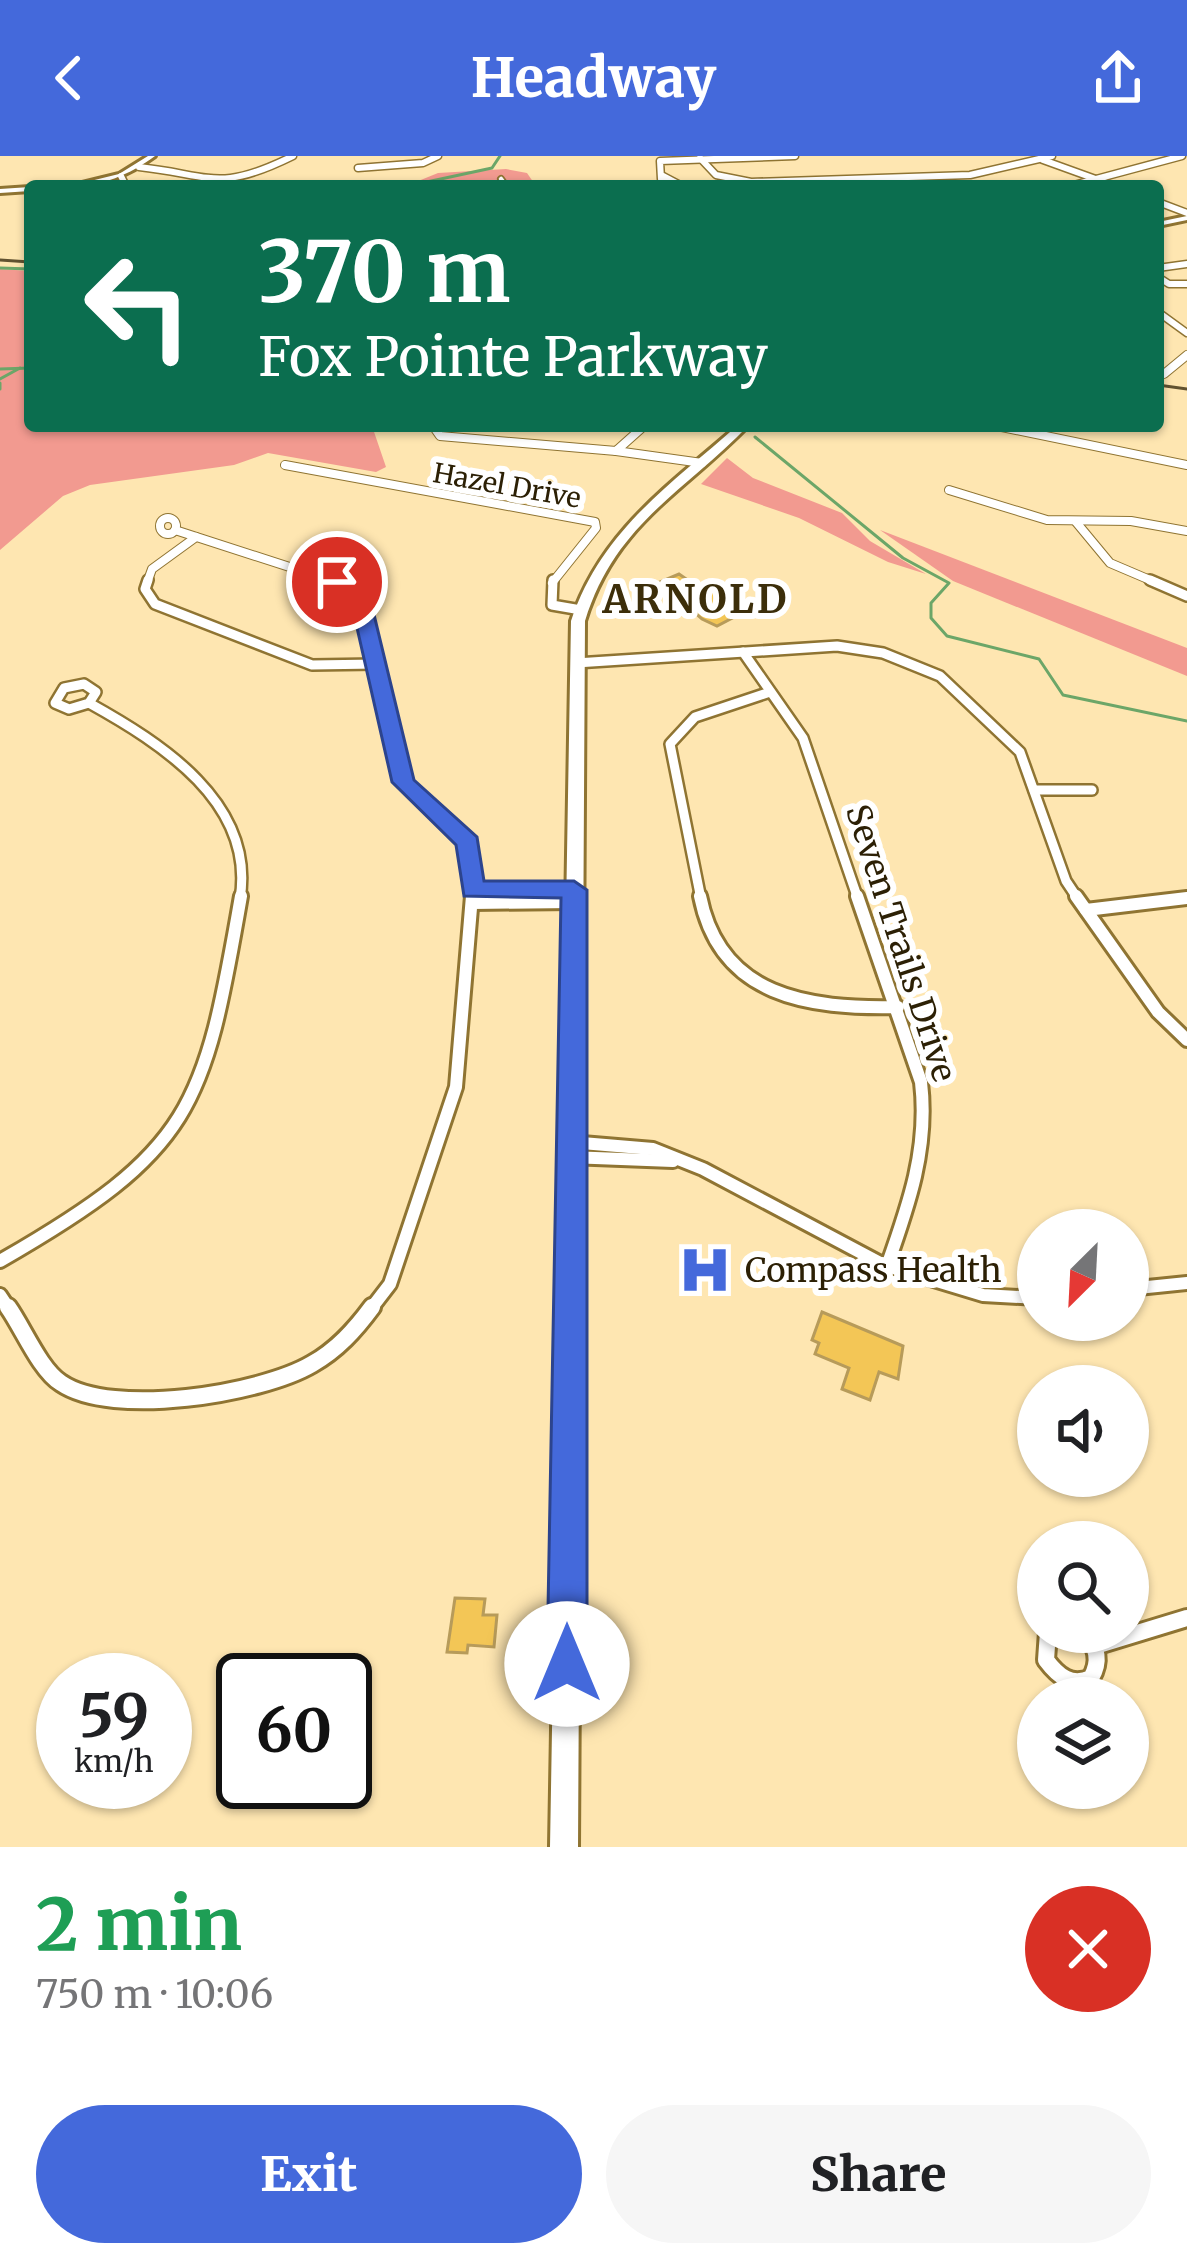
<!DOCTYPE html>
<html lang="en">
<head>
<meta charset="utf-8">
<style>
	:root { --surface:#fff; --page:#f6f6f6; --text:#202124; --muted:#757577; --accent:#4469db }
	body { margin:0; font-family:Merriweather,serif; background:var(--page); color:var(--text); height:100vh; display:flex; flex-direction:column; font-size:45px; white-space:nowrap }
	* { box-sizing:border-box; margin:0 }
	p { font-size:39px; color:var(--muted) }
	.icon { flex:none; width:66px; height:66px; fill:none; stroke:currentColor; stroke-width:2; stroke-linecap:round; stroke-linejoin:round }
	.map { position:relative; height:1691px; overflow:hidden }
	.panel { display:flex; flex-direction:column; background:var(--surface); flex:1 }
	.panel>* { flex:none }
	.top-card { position:absolute; left:24px; top:24px; width:1140px; height:252px; border-radius:12px; box-shadow:0 3px 9px #0004; background:#0b6e4f; color:#fff; overflow:hidden }
	.needle { width:78px; rotate:204deg }
	.tools { position:absolute; left:1017px; top:1053px; display:grid; gap:24px }
	.tools a { display:grid; place-items:center; width:132px; height:132px; border-radius:50%; background:var(--surface); box-shadow:0 3px 9px #0004; font-size:60px }
	.speed { position:absolute; left:36px; top:1497px; display:flex; gap:24px; font-size:60px; font-weight:700; text-align:center }
	.speed>* { display:grid; place-content:center; width:156px; height:156px; border-radius:50%; background:var(--surface); box-shadow:0 3px 9px #0004; line-height:1 }
	.speed small { font-size:30px; font-weight:400 }
	.speed .limit { border:6px solid #111; border-radius:18px; background:#fff; color:#111 }
	.pin { position:absolute; display:grid; place-items:center; width:102px; height:102px; color:#fff; margin:-51px; border:6px solid #fff; border-radius:50%; box-shadow:0 3px 12px #0007 }
	.me { position:absolute; width:132px; margin:-66px; rotate:0deg; stroke-linejoin:round; filter:drop-shadow(0 0 9px #0008) }
	.turn { display:flex; align-items:center; gap:42px; height:252px; padding:0 36px; font-size:54px }
	.turn .icon { width:156px; height:156px; stroke-width:2.5 }
	.turn b { display:block; font-size:84px; line-height:102px }
	.round { display:grid; place-items:center; flex:none; width:126px; height:126px; border-radius:63px; background:var(--page) }
	.summary { display:flex; align-items:center; justify-content:space-between; height:204px; padding:0 36px }
	h1 { font-size:72px; font-weight:800; line-height:90px; color:#1e9e55 }
	.button { display:flex; gap:24px; margin-top:auto; padding:24px 36px }
	.button a { flex:1; height:138px; border-radius:72px; background:var(--accent); color:#fff; font-size:48px; font-weight:800; line-height:138px; text-align:center }
	.button a+a { background:var(--page); color:var(--text) }
	header { display:flex; justify-content:space-between; align-items:center; height:156px; padding:0 36px; background:var(--accent); color:#fff; font-size:54px; font-weight:800 }
	.map>svg:first-child { display:block }
	.green { fill:#f29a90 }
	.lines { fill:none; stroke-linecap:round; stroke-linejoin:round }
	.stream { stroke:#6ca668; stroke-width:3 }
	.building { fill:#f3c656; stroke:#b79b5a; stroke-width:3 }
	.pedestrian-casing { stroke:#8f7432; stroke-width:8 }
	.minor-far4-casing { stroke:#8f7432; stroke-width:9 }
	.minor-far3-casing { stroke:#8f7432; stroke-width:10 }
	.minor-far2-casing { stroke:#8f7432; stroke-width:14 }
	.minor-far1-casing { stroke:#8f7432; stroke-width:18 }
	.minor-casing { stroke:#8f7432; stroke-width:22 }
	.tertiary-casing { stroke:#8f7432; stroke-width:6 }
	.primary-casing { stroke:#8f7432; stroke-width:6 }
	.pedestrian { stroke:#fff; stroke-width:4.5 }
	.minor-far4 { stroke:#fff; stroke-width:6 }
	.minor-far3 { stroke:#fff; stroke-width:8 }
	.minor-far2 { stroke:#fff; stroke-width:9 }
	.minor-far1 { stroke:#fff; stroke-width:12 }
	.minor { stroke:#fff; stroke-width:16 }
	.tertiary { fill:#fff; fill-rule:evenodd }
	.primary { fill:#fff; fill-rule:evenodd }
	.rail { stroke:#615230; stroke-width:3 }
	.route { fill:#4469db; stroke:#2c448e; stroke-width:3 }
	.labels { text-anchor:middle; dominant-baseline:central; stroke-width:12; stroke-linejoin:round; paint-order:stroke }
	.far-street-label { font-size:27px; fill:#2c2005; stroke:#fff }
	.street-label { font-size:33px; fill:#2c2005; stroke:#fff }
	.poi-label { font-size:33px; fill:#2c2005; stroke:#fff; text-anchor:start }
	.far-district-label { font-size:39px; font-weight:bold; letter-spacing:3px; fill:#3c2e0a; stroke:#fff }
</style>
</head>
<body>
<header><svg class="icon" aria-label="back" viewBox="0 0 24 24"><path d="M15 5l-7 7 7 7"/></svg>Headway<svg class="icon" aria-label="share" viewBox="0 0 24 24"><path d="M12 15V3M7 8l5-5 5 5M5 13v7h14v-7"/></svg></header>
<div class="map">
<svg width="1187" height="1691" viewBox="0 0 1187 1691">
	<rect width="100%" height="100%" fill="#fee6b1"/>
	<g class="green">
		<path d="M506,13L527,17L536,30H406L438,17Z"/>
		<path d="M0,113L30,115V270H372L386,311L376,316L268,297L234,309L90,329L63,340L0,394Z"/>
		<path d="M727,302L753,322L842,357L870,385L926,418L888,406L799,362L701,328Z"/>
		<path d="M880,374L1187,492V520L953,425Z"/>
	</g>
	<g class="lines">
		<g class="stream">
			<path d="M408,30L492,12L500,0"/>
			<path d="M0,112L30,113"/>
			<path d="M0,213L30,212"/>
			<path d="M0,223L20,212"/>
			<path d="M0,227V233"/>
			<path d="M755,281L903,402L949,427L931,447V462L947,480L1039,503L1063,539L1187,565"/>
		</g>
	</g>
	<g class="building">
		<path d="M679,418L702,434L710,430L742,457L717,470L702,463L660,426Z"/>
		<path d="M822,1156L903,1190L898,1223L879,1216L870,1244L842,1233L849,1212L815,1198L819,1187L812,1184Z"/>
		<path d="M455,1442L485,1443L483,1459H497L494,1491L468,1489L467,1497L447,1496Z"/>
	</g>
	<g class="lines">
		<g class="pedestrian-casing">
			<path id="pedestrian" d="M501,23L506,30"/>
		</g>
		<g class="minor-far4-casing">
			<g id="minor-far4">
				<path d="M700,2L716,19L751,26L970,19L1052,0"/>
				<path d="M1043,4L1115,30"/>
				<path d="M139,11C212,19 218,37 293,0"/>
				<path d="M358,12L423,7L438,0"/>
				<path d="M121,20L126,30"/>
				<path d="M663,20L682,30"/>
				<path d="M661,23L660,5L795,0"/>
				<path d="M1070,30L1182,0"/>
				<path d="M1158,46L1187,57"/>
				<path d="M1158,112L1187,108"/>
				<path d="M1158,121L1169,128H1187"/>
				<path d="M1158,156L1187,177"/>
			</g>
		</g>
		<g class="minor-far3-casing">
			<g id="minor-far3">
				<path d="M1164,218L1187,199"/>
				<path d="M433,270L440,280L616,295L644,270"/>
				<path d="M997,270L1187,309"/>
				<path d="M616,295L702,307"/>
				<path d="M285,309L595,366L596,372L552,427"/>
				<path d="M949,334L1047,364L1131,365L1187,375"/>
				<circle cx="168" cy="370" r="8"/>
				<path d="M1076,366L1110,407L1157,427"/>
				<path d="M175,374L339,427"/>
				<path d="M147,427L152,413L196,381"/>
			</g>
		</g>
		<g class="minor-far2-casing">
			<g id="minor-far2">
				<path d="M148,424L145,433L155,448L312,509L376,508"/>
				<path d="M332,424L359,438C367,471 393,610 407,629C446,680 478,664 471,743"/>
				<path d="M553,424L552,449L581,454"/>
				<path d="M1150,424L1187,440"/>
				<path d="M743,496L803,582L858,743"/>
				<path d="M576,507L837,490L883,497L940,520L1020,596L1066,725L1078,743"/>
				<path d="M84,528L96,536L89,547L69,553L55,547L64,532Z"/>
				<path d="M89,547C161,587 256,647 240,743"/>
				<path d="M1034,634H1092"/>
				<path d="M473,734H574"/>
				<path d="M701,743L670,588L695,561L770,536"/>
			</g>
		</g>
		<g class="minor-far1-casing">
			<g id="minor-far1">
				<path d="M700,740C720,841 808,853 898,851"/>
				<path d="M857,740L921,926C929,993 908,1051 886,1113"/>
				<path d="M1076,740L1158,856L1187,884"/>
				<path d="M472,747L573,746"/>
				<path d="M1086,754L1187,742"/>
				<path d="M570,986L653,993L703,1013L884,1109L983,1139L1038,1142"/>
				<path d="M569,1001L673,1005"/>
				<path d="M0,1105C193,994 204,954 241,740"/>
				<path d="M1128,1133L1187,1127"/>
				<path d="M0,1139L10,1154"/>
				<path d="M370,1154L390,1128L456,931L472,740"/>
			</g>
		</g>
		<g class="minor-casing">
			<g id="minor">
				<path d="M8,1151C23,1172 40,1214 61,1227C112,1262 261,1238 312,1208C337,1194 355,1174 372,1151"/>
				<path d="M1048,1476L1046,1504C1058,1520 1071,1531 1091,1522C1101,1505 1097,1490 1084,1476"/>
				<path d="M1095,1490L1187,1462"/>
			</g>
		</g>
		<g class="tertiary-casing">
			<g id="tertiary">
				<path d="M148,0H155C129,19 103,30 70,30L119,18Z"/>
				<path d="M30,31V35L0,37V33Z"/>
			</g>
		</g>
		<g class="primary-casing">
			<g id="primary">
				<path d="M1187,60V64L1158,70V66Z"/>
				<path d="M737,270H748C682,338 615,368 585,465L578,1691H550L571,465C601,375 669,330 737,270Z"/>
			</g>
		</g>
		<use href="#pedestrian" class="pedestrian"/>
		<use href="#minor-far4" class="minor-far4"/>
		<use href="#minor-far3" class="minor-far3"/>
		<use href="#minor-far2" class="minor-far2"/>
		<use href="#minor-far1" class="minor-far1"/>
		<use href="#minor" class="minor"/>
		<use href="#tertiary" class="tertiary"/>
		<use href="#primary" class="primary"/>
		<g class="rail">
			<path d="M0,104L30,106"/>
			<path d="M1158,229L1187,233"/>
		</g>
	</g>
	<path class="route" d="M330,422H343L369,438L414,624L477,681L484,725H574L587,734V1508L581,1522L567,1527L553,1522L547,1508L561,742L464,740L456,689L392,626L350,441L330,430Z"/>
	<defs>
		<g id="hospital-bare" transform="scale(4.14)"><path d="M-5-5h3v3.5h4V-5h3V5h-3V1.5h-4V5h-3Z" fill="#4469db" stroke="#fff" stroke-width="2.5" paint-order="stroke"/></g>
	</defs>
	<g fill-rule="evenodd">
		<use href="#hospital-bare" x="705" y="1114"/>
	</g>
	<g class="labels">
		<g class="far-street-label">
			<text transform="translate(507 329) rotate(10)">Hazel Drive</text>
		</g>
		<g class="street-label">
			<text transform="translate(901 787) rotate(72)">Seven Trails Drive</text>
		</g>
		<g class="poi-label">
			<text x="745" y="1114">Compass Health</text>
		</g>
		<g class="far-district-label">
			<text x="696" y="443">ARNOLD</text>
		</g>
	</g>
</svg>
<div class="tools">
<a><svg class="needle" viewBox="-14 -14 28 28"><path d="M0-13l5 13h-10z" fill="#e53935"/><path d="M0 13l5-13h-10z" fill="#757577"/></svg></a>
<a><svg class="icon" aria-label="sound" viewBox="0 0 24 24"><path d="M4 9h4l5-4v14l-5-4H4zM17 9q2 3 0 6"/></svg></a>
<a><svg class="icon" aria-label="search" viewBox="0 0 24 24"><circle cx="10" cy="10" r="6"/><path d="M15 15l6 6"/></svg></a>
<a><svg class="icon" aria-label="layers" viewBox="0 0 24 24"><path d="M12 4l9 5-9 5-9-5zM3 14l9 5 9-5"/></svg></a>
</div>
<div class="speed"><div>59<small>km/h</small></div><div class="limit">60</div></div>
<div class="pin" style="left:337px;top:426px;background:#d93025"><svg class="icon" aria-label="arrive" viewBox="0 0 24 24"><path d="M6 21V4h12l-3 4 3 4H6"/></svg></div>
<svg class="me" style="left:567px;top:1508px" viewBox="-20 -20 40 40"><circle r="19" fill="#fff"/><path d="M0-13L10 11 0 6-10 11z" fill="#4469db"/></svg>
<div class="top-card">
<div class="turn"><svg class="icon" aria-label="left" viewBox="0 0 24 24"><path d="M17 20v-9H6M10 6l-5 5 5 5"/></svg><div><b>370 m</b>Fox Pointe Parkway</div></div>
</div>
</div>
<section class="panel">
<div class="summary"><div><h1>2 min</h1><p>750 m · 10:06</p></div><a class="round" style="background:#d93025;color:#fff"><svg class="icon" aria-label="close" viewBox="0 0 24 24"><path d="M6 6l12 12M18 6L6 18"/></svg></a></div>
<div class="button"><a>Exit</a><a>Share</a></div>
</section>
</body>
</html>
